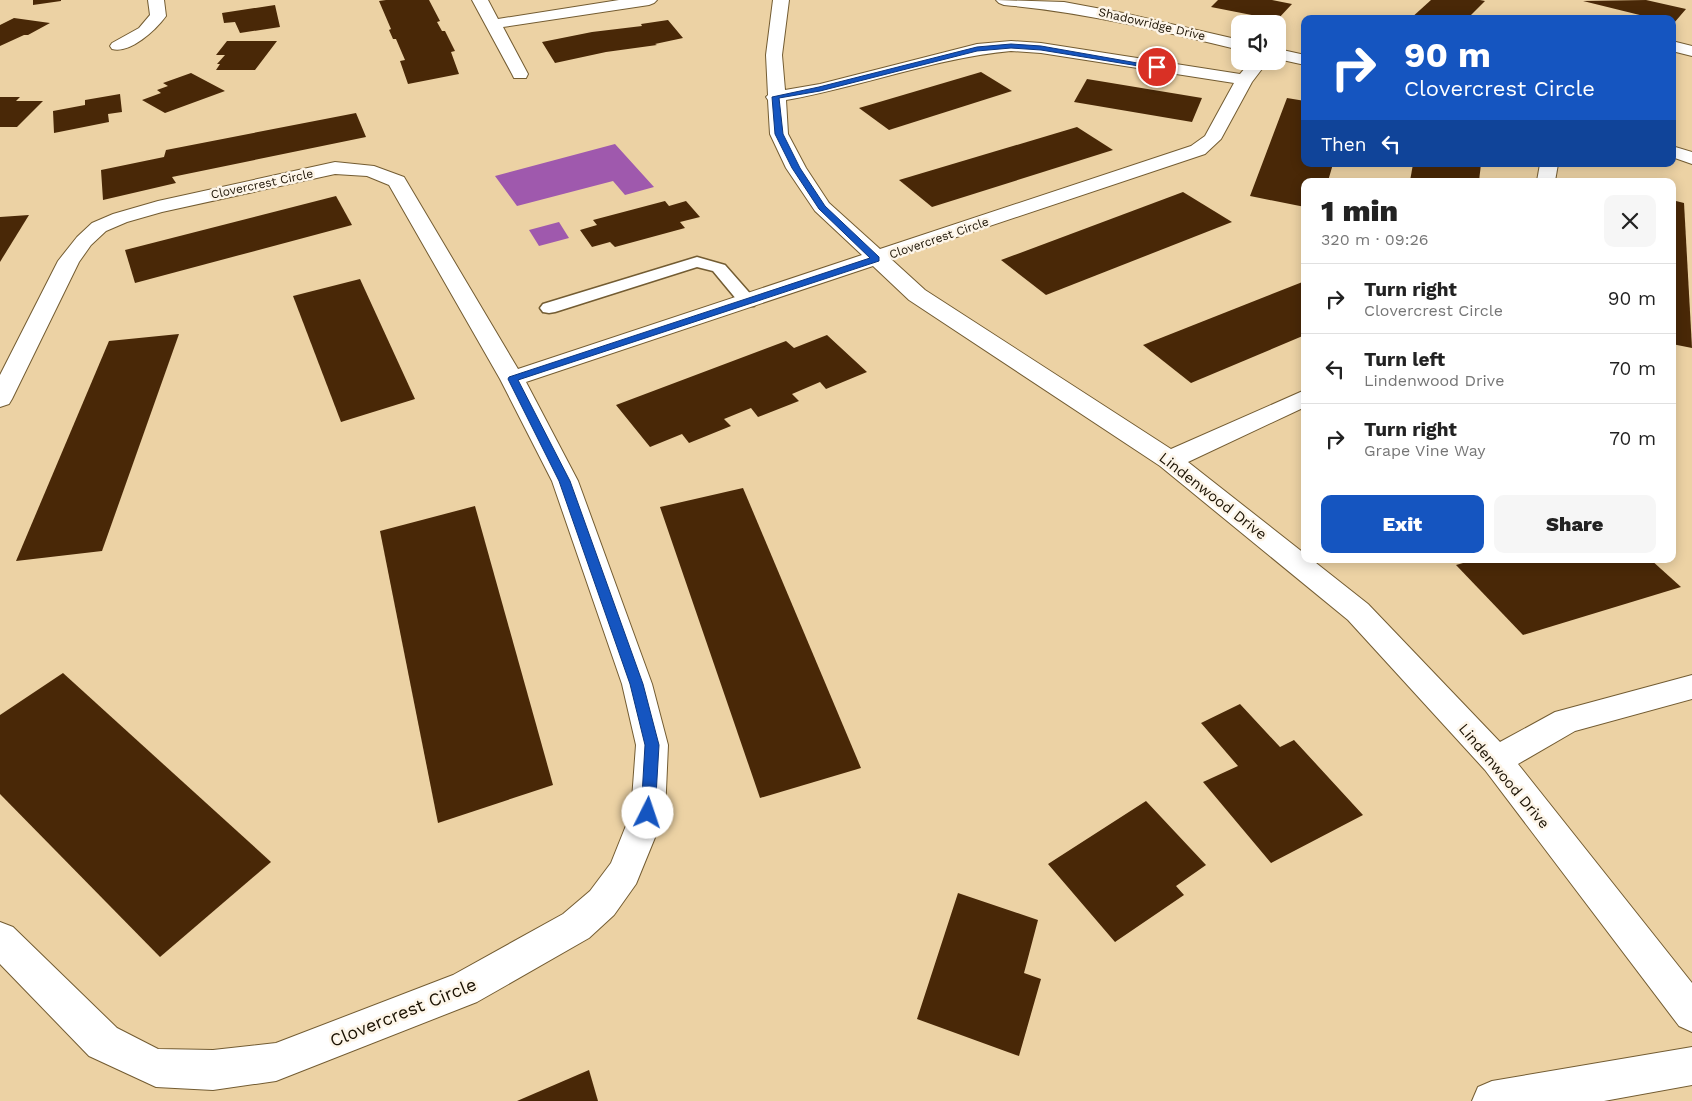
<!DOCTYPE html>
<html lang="en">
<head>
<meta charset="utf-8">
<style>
	:root { --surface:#fff; --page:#f6f6f6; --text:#222; --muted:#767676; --line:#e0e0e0; --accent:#1555c0 }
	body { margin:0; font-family:"Work Sans",sans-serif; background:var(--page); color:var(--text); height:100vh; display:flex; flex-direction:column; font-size:19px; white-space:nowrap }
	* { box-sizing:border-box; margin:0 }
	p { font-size:16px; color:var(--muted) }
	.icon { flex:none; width:28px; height:28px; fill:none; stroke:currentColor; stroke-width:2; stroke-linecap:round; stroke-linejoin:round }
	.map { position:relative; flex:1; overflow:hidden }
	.sheet { position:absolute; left:1301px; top:178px; width:375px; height:385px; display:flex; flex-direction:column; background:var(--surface); border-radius:10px; box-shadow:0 2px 12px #0003 }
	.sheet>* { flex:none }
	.banner { position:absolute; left:1301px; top:15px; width:375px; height:152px; border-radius:10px; box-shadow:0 2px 12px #0003; background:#1555c0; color:#fff; overflow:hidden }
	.tools { position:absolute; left:1231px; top:15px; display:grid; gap:10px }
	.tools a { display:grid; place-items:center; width:55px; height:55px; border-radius:10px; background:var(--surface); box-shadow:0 2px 12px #0003; font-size:25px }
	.pin { position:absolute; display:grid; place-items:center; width:42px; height:42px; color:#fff; margin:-21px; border:2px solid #fff; border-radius:50%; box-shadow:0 1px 5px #0007 }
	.me { position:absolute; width:55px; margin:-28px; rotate:4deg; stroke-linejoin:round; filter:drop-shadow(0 0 4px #0008) }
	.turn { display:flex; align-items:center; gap:18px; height:105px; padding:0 20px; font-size:22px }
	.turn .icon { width:65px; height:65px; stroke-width:2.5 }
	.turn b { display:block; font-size:35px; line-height:42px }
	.then { display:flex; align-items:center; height:48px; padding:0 20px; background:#0003; gap:10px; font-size:19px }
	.round { display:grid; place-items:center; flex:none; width:52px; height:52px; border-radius:10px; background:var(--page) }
	.summary { display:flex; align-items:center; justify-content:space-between; height:85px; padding:0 20px }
	h1 { font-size:30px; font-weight:800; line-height:38px }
	.action { display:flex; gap:10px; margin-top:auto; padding:10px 20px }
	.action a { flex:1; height:58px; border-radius:10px; background:var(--accent); color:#fff; font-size:20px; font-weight:800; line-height:58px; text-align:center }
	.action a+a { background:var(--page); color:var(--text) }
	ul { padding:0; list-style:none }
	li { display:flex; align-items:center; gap:15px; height:70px; padding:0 20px; border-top:1px solid var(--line) }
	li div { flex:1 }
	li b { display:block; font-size:19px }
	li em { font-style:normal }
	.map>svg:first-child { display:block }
	.water { fill:#9f59ad }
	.building { fill:#492807 }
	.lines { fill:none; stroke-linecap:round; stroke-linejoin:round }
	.lane-casing { stroke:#735c32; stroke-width:3 }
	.street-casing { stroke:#735c32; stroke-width:2 }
	.lane { fill:#fff; fill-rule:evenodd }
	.street { fill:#fff; fill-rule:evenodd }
	.route { fill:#1555c0; stroke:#0e377d }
	.labels { text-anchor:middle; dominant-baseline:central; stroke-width:5; stroke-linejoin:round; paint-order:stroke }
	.far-street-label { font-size:12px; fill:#1a1102; stroke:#fdf5e8 }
	.street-label { font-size:15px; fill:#1a1102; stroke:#fdf5e8 }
	.near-street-label { font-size:18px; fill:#1a1102; stroke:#fdf5e8 }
</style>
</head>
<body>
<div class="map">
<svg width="1692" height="1101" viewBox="0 0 1692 1101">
	<rect width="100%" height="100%" fill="#ecd2a4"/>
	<g class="water">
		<path d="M615,144L654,187L625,195L613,181L517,206L495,176Z"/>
		<path d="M559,222L569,238L539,246L529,230Z"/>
	</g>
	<g class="building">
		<path d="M33,0H61V1L33,5Z"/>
		<path d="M386,0H429L440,21L437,22L442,31H445L455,51L451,52L459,74L408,84L400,61L405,60L396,39H393L389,30L391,29L379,1Z"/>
		<path d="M1218,0H1272L1292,4L1277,20L1211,7Z"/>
		<path d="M1431,0H1480L1485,1L1467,19H1410Z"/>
		<path d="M1646,0L1686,9L1674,23L1672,19H1656L1583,1Z"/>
		<path d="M275,5L280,27L240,33L235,22L224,23L222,13Z"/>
		<path d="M14,18L50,23L28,35H24L0,46V25Z"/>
		<path d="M668,20L683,38L655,44L657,45L606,52L555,63L542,42L592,32L642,26L641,24Z"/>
		<path d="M227,41H277L255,70H216L220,64H217L225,55H216Z"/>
		<path d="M981,72L1012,91L889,130L859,108Z"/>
		<path d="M191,73L225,91L165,113L142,100L161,93L157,90L168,86L163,83Z"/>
		<path d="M1087,79L1202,98L1192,122L1074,102Z"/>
		<path d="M120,94L122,112L108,114L109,122L54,133L53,111L85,105V100Z"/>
		<path d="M0,97H20L16,101H43L17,127H0Z"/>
		<path d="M1287,98L1305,101V164H1333L1328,181H1305V207L1250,196Z"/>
		<path d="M356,113L366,137L172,177L176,183L103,200L101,170L164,157L166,150Z"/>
		<path d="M1077,127L1113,150L932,207L899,180Z"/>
		<path d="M1413,164H1481L1479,181H1410Z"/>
		<path d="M1183,192L1232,222L1046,295L1001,260Z"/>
		<path d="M336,196L352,225L135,283L125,250Z"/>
		<path d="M1672,200L1684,203L1692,348L1672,344Z"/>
		<path d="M665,201L669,206L686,201L700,217L680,222L685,228L615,247L610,242L592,247L580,230L597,225L593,220Z"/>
		<path d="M29,215L0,262V217Z"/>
		<path d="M360,279L415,399L341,422L293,296Z"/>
		<path d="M1305,281V335L1191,383L1143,345Z"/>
		<path d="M179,334L102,551L16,561L109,341Z"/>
		<path d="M827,335L867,372L826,389L820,382L792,394L799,401L758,417L751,408L724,419L731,426L689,443L682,434L650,447L616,405L786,341L794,348Z"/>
		<path d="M743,488L861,768L760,798L660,507Z"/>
		<path d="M475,506L553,785L438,823L380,531Z"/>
		<path d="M1477,559H1650L1681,587L1523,635L1456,565Z"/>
		<path d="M63,673L271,862L160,957L0,794V715Z"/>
		<path d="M1240,704L1280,747L1294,740L1363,815L1271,863L1203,782L1238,766L1201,723Z"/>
		<path d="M1146,801L1206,865L1176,886L1184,895L1115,942L1048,864Z"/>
		<path d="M958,893L1038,920L1024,973L1041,979L1019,1056L917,1019Z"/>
		<path d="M589,1070L598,1101H517Z"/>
	</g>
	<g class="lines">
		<g class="lane-casing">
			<path id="lane" d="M697,257L725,265L754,298L756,302L754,306H742L713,271L697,267L555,312L549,313L543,312L540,308L543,304Z"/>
		</g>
		<g class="street-casing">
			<g id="street">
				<path d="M148,0H164L166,16C156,30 130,54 112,49L110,46L112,43L139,28L150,15Z"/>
				<path d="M472,0H488L498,19L619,0H657L654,3L649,5L503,27L528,74L526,78H514L512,74Z"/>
				<path d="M773,0H789L782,55L785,90L820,84L977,44L1011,41L1041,43L1240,74L1251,61H1268L1252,82L1221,139L1205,154L891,259L925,290L1171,449L1305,390V407L1188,462L1305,554V559H1311L1368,604L1500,742L1555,712L1692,675V699L1575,731L1518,764L1692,983V1032L1679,1026L1485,770L1348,620L1160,466L909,300L873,266L526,382L578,481L652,684L668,745L665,813L636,884L614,915L589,938L477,1002L276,1081L213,1090L156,1087L89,1056L0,964V922L13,927L117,1028L158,1049L213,1050L276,1043L453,975L563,914L590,891L611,863L631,813L636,745L622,684L552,481L500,379L389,185L367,176L335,174L162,212L127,222L106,231L91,245L79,262L12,399L9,404L0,407V375L58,261L77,237L92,223L113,214L158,201L335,162L374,166L404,177L518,369L862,255L815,211L786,168L770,134L768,100L766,97L768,95L766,55ZM1011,51L1041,53L1234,83L1205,136L1191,146L880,249L829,203L806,168L788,134L786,100C861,87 935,58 1011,51Z"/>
				<path d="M996,0L1064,2L1123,13L1240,40V50C1162,31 1084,12 1004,5L999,3Z"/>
				<path d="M1672,41L1692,46V56L1672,51Z"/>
				<path d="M1278,49L1305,55V65L1278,59Z"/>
				<path d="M1672,146L1692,152V164L1672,157Z"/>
				<path d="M1540,164H1558L1555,181H1537Z"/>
				<path d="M1692,1047V1085L1604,1101H1472L1478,1087L1492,1081Z"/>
			</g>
		</g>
		<use href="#lane" class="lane"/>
		<use href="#street" class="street"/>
	</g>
	<path class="route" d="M1011,44L1041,46L1160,67L1157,69L1041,50L1011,48L977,51L820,91L779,98L783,134L800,168L825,206L879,257V261L518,380L570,481L643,684L659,745L655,813L653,817L648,819L643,817L641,813L645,745L630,684L559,481L508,379L509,377L870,258L819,209L792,168L775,134L772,97L819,87L977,47Z"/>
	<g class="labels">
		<g class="far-street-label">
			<text transform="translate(1152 24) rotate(13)">Shadowridge Drive</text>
			<text transform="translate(262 184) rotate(-12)">Clovercrest Circle</text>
			<text transform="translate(939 238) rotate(-19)">Clovercrest Circle</text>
		</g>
		<g class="street-label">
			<text transform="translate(1213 496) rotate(38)">Lindenwood Drive</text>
			<text transform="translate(1504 776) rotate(50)">Lindenwood Drive</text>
		</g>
		<g class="near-street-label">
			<text transform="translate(403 1012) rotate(-22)">Clovercrest Circle</text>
		</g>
	</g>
</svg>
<div class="tools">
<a><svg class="icon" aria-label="sound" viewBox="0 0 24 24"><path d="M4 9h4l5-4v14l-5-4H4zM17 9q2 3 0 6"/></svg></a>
</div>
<div class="pin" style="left:1157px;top:67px;background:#d93025"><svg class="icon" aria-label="arrive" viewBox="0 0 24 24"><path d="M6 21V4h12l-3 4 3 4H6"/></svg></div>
<svg class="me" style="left:648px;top:813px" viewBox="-20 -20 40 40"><circle r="19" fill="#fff"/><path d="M0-13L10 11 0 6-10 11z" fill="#1555c0"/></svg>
<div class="banner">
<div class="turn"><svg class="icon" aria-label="right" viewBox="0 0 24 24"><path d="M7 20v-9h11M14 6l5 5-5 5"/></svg><div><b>90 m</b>Clovercrest Circle</div></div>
<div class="then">Then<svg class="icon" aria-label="left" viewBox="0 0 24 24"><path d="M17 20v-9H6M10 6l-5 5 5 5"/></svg></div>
</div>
<section class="sheet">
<div class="summary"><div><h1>1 min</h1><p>320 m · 09:26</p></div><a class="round"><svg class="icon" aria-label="close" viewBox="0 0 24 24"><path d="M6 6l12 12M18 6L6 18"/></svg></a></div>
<ul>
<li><svg class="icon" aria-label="right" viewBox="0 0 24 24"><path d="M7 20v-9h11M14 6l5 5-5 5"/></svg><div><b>Turn right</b><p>Clovercrest Circle</p></div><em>90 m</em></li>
<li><svg class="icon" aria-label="left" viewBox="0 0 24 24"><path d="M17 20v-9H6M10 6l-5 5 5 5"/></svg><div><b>Turn left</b><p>Lindenwood Drive</p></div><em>70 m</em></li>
<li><svg class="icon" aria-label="right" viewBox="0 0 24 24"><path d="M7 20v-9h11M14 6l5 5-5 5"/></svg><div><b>Turn right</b><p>Grape Vine Way</p></div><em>70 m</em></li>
</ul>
<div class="action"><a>Exit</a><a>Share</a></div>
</section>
</div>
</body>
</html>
